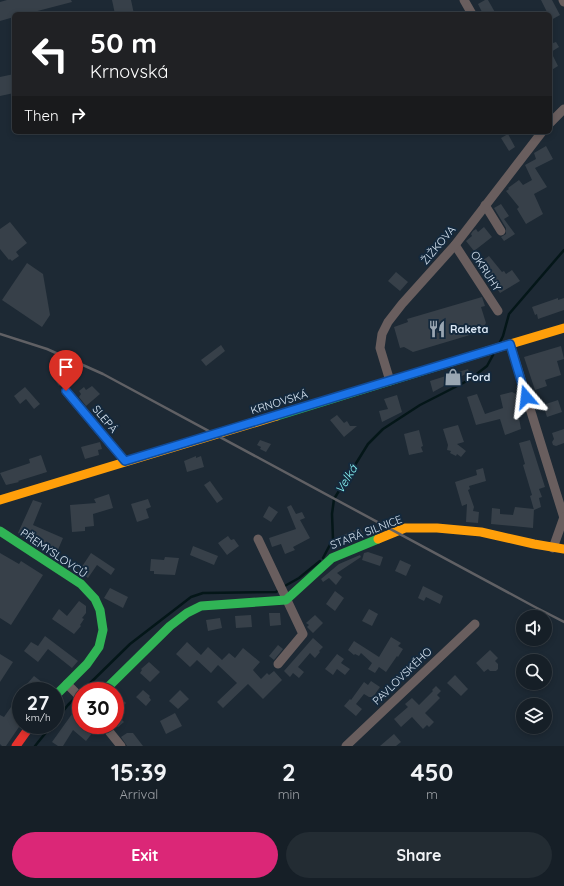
<!DOCTYPE html>
<html lang="en">
<head>
<meta charset="utf-8">
<style>
	:root { --surface:#161f27; --page:#232c33; --text:#f1f3f6; --muted:#9ea2a7; --line:#353d44; --accent:#db2777 }
	body { margin:0; font-family:Quicksand,sans-serif; background:var(--page); color:var(--text); height:100vh; display:flex; flex-direction:column; font-size:15px; white-space:nowrap }
	* { box-sizing:border-box; margin:0 }
	p { font-size:13px; color:var(--muted) }
	.icon { flex:none; width:22px; height:22px; fill:none; stroke:currentColor; stroke-width:2; stroke-linecap:round; stroke-linejoin:round }
	.map { position:relative; height:746px; overflow:hidden }
	.drawer { display:flex; flex-direction:column; background:var(--surface); flex:1 }
	.drawer>* { flex:none }
	.guide { position:absolute; left:12px; top:12px; width:540px; height:122px; border-radius:6px; box-shadow:0 2px 6px #0003,0 0 0 1px var(--line); background:#202124; color:#fff; overflow:hidden }
	.tools { position:absolute; left:516px; top:610px; display:grid; gap:8px }
	.tools a { display:grid; place-items:center; width:36px; height:36px; border-radius:50%; background:var(--surface); box-shadow:0 2px 6px #0003,0 0 0 1px var(--line); font-size:20px }
	.speed { position:absolute; left:12px; top:682px; display:flex; gap:8px; font-size:20px; font-weight:700; text-align:center }
	.speed>* { display:grid; place-content:center; width:52px; height:52px; border-radius:50%; background:var(--surface); box-shadow:0 2px 6px #0003,0 0 0 1px var(--line); line-height:1 }
	.speed small { font-size:10px; font-weight:400 }
	.speed .limit { border:6px solid #d22; background:#fff; color:#111 }
	.pin { position:absolute; display:grid; place-items:center; width:34px; height:34px; color:#fff; margin:-41px -17px; border-radius:50% 50% 50% 0; rotate:-45deg; box-shadow:0 0 4px #0007 }
	.pin .icon { rotate:45deg }
	.me { position:absolute; width:44px; margin:-22px; rotate:343deg; stroke-linejoin:round; filter:drop-shadow(0 0 3px #0008) }
	.turn { display:flex; align-items:center; gap:14px; height:84px; padding:0 12px; font-size:18px }
	.turn .icon { width:52px; height:52px; stroke-width:2.5 }
	.turn b { display:block; font-size:28px; line-height:34px }
	.then { display:flex; align-items:center; height:38px; padding:0 12px; background:#0003; gap:8px; font-size:15px }
	.eta { display:flex; justify-content:space-evenly; align-items:center; height:68px; text-align:center }
	.eta b { font-size:24px; font-weight:700; line-height:28px }
	.cta { display:flex; gap:8px; margin-top:auto; padding:8px 12px }
	.cta a { flex:1; height:46px; border-radius:24px; background:var(--accent); color:#fff; font-size:16px; font-weight:700; line-height:46px; text-align:center }
	.cta a+a { background:var(--page); color:var(--text) }
	.map>svg:first-child { display:block }
	.lines { fill:none; stroke-linecap:round; stroke-linejoin:round }
	.stream { stroke:#041618; stroke-width:2.5 }
	.building { fill:#374049 }
	.street { stroke:#695e5e; stroke-width:9 }
	.fast { stroke:#30b455; stroke-width:9 }
	.slow { stroke:#ff9f0a; stroke-width:9 }
	.jam { stroke:#e5322d; stroke-width:9 }
	.rail { stroke:#606064; stroke-width:2.5 }
	.route-casing { stroke:#114b97; stroke-width:10 }
	.route { stroke:#1a73e8; stroke-width:7 }
	.labels { text-anchor:middle; dominant-baseline:central; stroke-width:4; stroke-linejoin:round; paint-order:stroke }
	.street-label { font-size:11px; fill:#dce9f6; stroke:#14293d }
	.poi-label { font-size:11px; font-weight:bold; fill:#dce9f6; stroke:#14293d; text-anchor:start }
	.water-label { font-size:12px; font-style:italic; fill:#85f1f1; stroke:#14293d }
</style>
</head>
<body>
<div class="map">
<svg width="564" height="746" viewBox="0 0 564 746">
	<rect width="100%" height="100%" fill="#1d2934"/>
	<g class="lines">
		<g class="stream">
			<path d="M500,342L503,336L509,314L564,250"/>
			<path d="M323,558L333,539L332,514L334,499L368,444L383,429L420,405L469,380L487,366L493,355"/>
			<path d="M283,587L299,578L320,561"/>
			<path d="M82,691L130,644L191,597L203,593L276,592L279,590"/>
			<path d="M55,721L68,705L77,696"/>
			<path d="M35,746L52,725"/>
		</g>
	</g>
	<g class="building">
		<path d="M7,0H71L72,2L26,14H14V17L0,21V2Z"/>
		<path d="M112,0H131L134,14H115Z"/>
		<path d="M485,0H488L496,14H483L478,4Z"/>
		<path d="M541,0H552L560,15L551,20L550,14H548Z"/>
		<path d="M556,42L559,47L551,52L558,66L550,71V44Z"/>
		<path d="M14,74V93L0,96V77Z"/>
		<path d="M508,134L515,147L509,151L501,138Z"/>
		<path d="M546,146L553,159L535,168L547,187L534,194L543,214L526,224L517,209L519,207L506,191L509,189L508,188L519,180L523,185L532,180L525,165L536,159L534,153Z"/>
		<path d="M501,204L509,216L504,219L515,234L504,241L501,237L506,234V228L494,208Z"/>
		<path d="M10,222L27,243L16,252L19,256L12,261L10,259L9,260L0,249V229Z"/>
		<path d="M484,227L492,237L474,251L466,241L472,236L471,234L473,231L476,229L478,232Z"/>
		<path d="M489,256L502,272L504,271L506,274L512,270L520,281L500,293L479,263Z"/>
		<path d="M27,263L43,274L50,315L42,327L2,300Z"/>
		<path d="M396,272L408,282L400,291L388,281Z"/>
		<path d="M482,297L485,306L481,307L486,323L480,332L413,352L404,347L400,348L394,327L408,322L407,319Z"/>
		<path d="M558,298V300L564,298V310L538,319L537,314L535,315L532,307Z"/>
		<path d="M221,345L225,351L206,366L201,360Z"/>
		<path d="M561,346L564,359L557,361L561,375L545,380L547,386L535,390L524,357Z"/>
		<path d="M468,369L469,372L433,392L430,381Z"/>
		<path d="M60,370L67,379L59,386L52,376Z"/>
		<path d="M92,386L100,394L86,406L79,397L81,394L79,391L84,387L86,390Z"/>
		<path d="M25,387L40,404L34,409L26,399L20,404L14,396Z"/>
		<path d="M512,392L518,395L523,411L518,413L521,429L505,435L500,419L476,425L467,397L477,394L485,414L503,408L500,395Z"/>
		<path d="M397,395L402,412L382,422L379,411L388,409L384,399Z"/>
		<path d="M558,400L562,412L547,417L543,405Z"/>
		<path d="M337,415L344,423L347,421L350,426H357L344,437L330,420Z"/>
		<path d="M458,425L464,442L457,444L466,451L461,457L457,454L456,456L450,453L451,451L447,450L448,445L443,429Z"/>
		<path d="M564,429V443L556,446L553,445L552,442L554,439L552,433Z"/>
		<path d="M419,430L423,446L421,447L423,452L409,455L404,434Z"/>
		<path d="M260,440L271,444L266,452L260,449L261,447L257,445Z"/>
		<path d="M530,440L545,487L539,489L542,497L539,498L541,507L534,510L530,496L532,495L523,465L525,464L519,443Z"/>
		<path d="M100,442L102,449L98,450L99,455L85,459L81,447Z"/>
		<path d="M41,455L47,472L18,481L19,482L6,485L0,473L30,463L29,459Z"/>
		<path d="M196,456V458L201,456L204,467L187,472L184,461Z"/>
		<path d="M483,468L486,481L469,486L470,489L468,490L474,507L473,511L479,512L478,523L466,522L467,504L462,506L455,482L477,475L476,470Z"/>
		<path d="M210,481L223,499L217,503L204,485Z"/>
		<path d="M109,494L113,508L93,514L94,526L85,527V531L72,532L70,505L96,503L94,499Z"/>
		<path d="M148,499L151,507L146,509L149,518L137,522L131,504Z"/>
		<path d="M33,500L42,503L33,525L63,538L57,552L27,539L18,533Z"/>
		<path d="M291,505L296,514L302,512L305,518L300,520L310,538L293,547L295,550L285,554L281,544L272,547L269,538L296,529L287,507Z"/>
		<path d="M269,506L278,512L271,522L263,517Z"/>
		<path d="M515,507L534,509L533,528L491,524L492,508L500,509V514L513,515Z"/>
		<path d="M360,528L364,536L344,544L341,536Z"/>
		<path d="M228,536L231,540L234,539L239,546L227,555L218,543Z"/>
		<path d="M193,546L218,556L214,565L190,555Z"/>
		<path d="M368,552L383,557L380,566L362,560L364,553Z"/>
		<path d="M0,553L19,564L21,561L43,575L11,625L0,618Z"/>
		<path d="M91,553L115,569L111,575L97,565L88,578L79,571Z"/>
		<path d="M360,555L361,557L337,573L342,577L336,585L329,578L323,582L321,579L339,564Z"/>
		<path d="M165,557L179,558L175,575L154,574V571H150L151,559L164,560Z"/>
		<path d="M400,560L411,565L406,576L395,571Z"/>
		<path d="M423,586L443,596L440,604L426,597L424,601L418,598Z"/>
		<path d="M110,588L128,597L123,608L104,598Z"/>
		<path d="M335,591L344,598L335,611L326,604Z"/>
		<path d="M79,601L86,606V613L82,618L84,619L80,625L81,626L74,634L52,619L59,609L67,616Z"/>
		<path d="M369,609L378,614L372,626L362,621Z"/>
		<path d="M269,613H280L281,625L270,626Z"/>
		<path d="M251,615L252,627L236,628L235,616Z"/>
		<path d="M315,615L323,623L313,633L307,627L309,625L306,623Z"/>
		<path d="M220,618L222,628L208,631L206,620Z"/>
		<path d="M45,636L78,661L72,668L48,649L38,662L24,651L31,642L38,646Z"/>
		<path d="M391,637L401,643L398,646L403,649L398,657L397,656L386,672L379,667L375,673L368,669L372,663L361,653L359,656L355,654L354,655L348,650L354,641L379,657Z"/>
		<path d="M313,638L323,647L319,651L320,652L315,658L310,653L298,667L304,672L299,678L293,673L290,677L284,671Z"/>
		<path d="M187,642L201,655L208,647L222,660L229,653L235,658L243,648L260,662L253,670L261,679L267,673L269,675L274,671L282,680L263,699L248,684L223,708L217,702L237,683L218,665L211,673L197,660L190,667L176,654Z"/>
		<path d="M278,645L283,649L274,660L269,656Z"/>
		<path d="M490,650L498,658L495,661L498,664V669L496,671H490L488,669L484,672L476,663Z"/>
		<path d="M0,654L13,662L0,682Z"/>
		<path d="M337,654L344,659L341,663L350,669L345,675L337,669L333,675L325,669Z"/>
		<path d="M149,662L160,672L150,682L140,673L142,670L141,669Z"/>
		<path d="M455,675L468,689L461,696L447,683Z"/>
		<path d="M34,676L51,689L49,691H34L26,685Z"/>
		<path d="M371,681L380,687L373,697H369L364,694L356,704L362,709L356,716L344,706L350,699L351,700L364,682L368,685Z"/>
		<path d="M436,686L441,691L437,695L440,698L425,713L434,722L429,727L427,725L423,729L412,717L401,727L394,719L408,707L405,704L412,698L419,705L433,691L432,690Z"/>
		<path d="M143,690L150,696L149,697L151,700L146,706L136,697Z"/>
		<path d="M180,690L189,699L178,709L169,701Z"/>
		<path d="M115,693L126,703L115,713L124,722L118,727L115,724Z"/>
		<path d="M15,705L21,709V724L6,746H2L0,744V715L4,717L11,707L13,709Z"/>
		<path d="M175,713L182,726L166,734L160,721Z"/>
		<path d="M72,714L81,722V725H85L93,732L86,741L73,730L63,746H58L52,742Z"/>
		<path d="M127,733H133L143,746H127L121,737Z"/>
		<path d="M394,734L401,742L396,746H380Z"/>
	</g>
	<g class="lines">
		<g class="street">
			<path d="M464,0L472,14"/>
			<path d="M563,0L564,2"/>
			<path d="M550,123L564,109"/>
			<path d="M485,205L501,231"/>
			<path d="M455,245L498,311"/>
			<path d="M510,344L564,518"/>
			<path d="M390,381L380,348L382,334L388,322L402,304L455,245L542,132"/>
			<path d="M66,391L125,461"/>
			<path d="M258,539L303,634L278,664"/>
			<path d="M553,548L564,517"/>
			<path d="M67,684L81,698"/>
			<path d="M104,725L121,746"/>
			<path d="M346,746L475,624"/>
		</g>
		<g class="fast">
			<path d="M277,416L487,351"/>
			<path d="M0,531L81,584L95,599L100,610L103,630L99,647L87,664L55,696"/>
			<path d="M104,691L170,626L187,613L201,606L286,600L332,558L378,539"/>
		</g>
		<g class="slow">
			<path d="M487,351L564,328"/>
			<path d="M0,500L277,416"/>
			<path d="M378,539L405,528H437L481,532L534,544L564,549"/>
		</g>
		<path class="jam" d="M16,746L31,725"/>
		<path class="rail" d="M0,334L47,349L103,374L535,607L564,622"/>
	</g>
	<g class="lines">
		<g class="route-casing">
			<path id="route" d="M66,391L125,461L510,344L526,397"/>
		</g>
		<use href="#route" class="route"/>
	</g>
	<defs>
		<g id="restaurant-bare" transform="scale(1.38)"><path d="M-5-6h1v4h1v-4h1v4h1v-4h1v5L-1.5 .5V6h-2V.5L-5-1ZM5-6V6H3V1.5H1.5Q1.5-4 5-6Z" fill="#99a6b2" stroke="#14293d" stroke-width="2.5" paint-order="stroke"/></g>
		<g id="shop-bare" transform="scale(1.38)"><path d="M-5-2.5h2.3a2.7 3.5 0 0 1 5.4 0H5L5.5 6h-11ZM-1.5-2.5h3a1.5 2.3 0 0 0-3 0Z" fill="#99a6b2" stroke="#14293d" stroke-width="2.5" paint-order="stroke"/></g>
	</defs>
	<g fill-rule="evenodd">
		<use href="#restaurant-bare" x="437" y="329"/>
		<use href="#shop-bare" x="453" y="377"/>
	</g>
	<g class="labels">
		<g class="street-label">
			<text transform="translate(438 245) rotate(-50)">ŽIŽKOVA</text>
			<text transform="translate(486 271) rotate(57)">OKRUHY</text>
			<text transform="translate(279 402) rotate(-17)">KRNOVSKÁ</text>
			<text transform="translate(105 419) rotate(50)">SLEPÁ</text>
			<text transform="translate(366 532) rotate(-21)">STARÁ SILNICE</text>
			<text transform="translate(54 553) rotate(34)">PŘEMYSLOVCŮ</text>
			<text transform="translate(402 676) rotate(-44)">PAVLOVSKÉHO</text>
		</g>
		<g class="poi-label">
			<text x="450" y="329">Raketa</text>
			<text x="466" y="377">Ford</text>
		</g>
		<g class="water-label">
			<text transform="translate(346 479) rotate(-59)">Velká</text>
		</g>
	</g>
</svg>
<div class="tools">
<a><svg class="icon" aria-label="sound" viewBox="0 0 24 24"><path d="M4 9h4l5-4v14l-5-4H4zM17 9q2 3 0 6"/></svg></a>
<a><svg class="icon" aria-label="search" viewBox="0 0 24 24"><circle cx="10" cy="10" r="6"/><path d="M15 15l6 6"/></svg></a>
<a><svg class="icon" aria-label="layers" viewBox="0 0 24 24"><path d="M12 4l9 5-9 5-9-5zM3 14l9 5 9-5"/></svg></a>
</div>
<div class="speed"><div>27<small>km/h</small></div><div class="limit">30</div></div>
<div class="pin" style="left:66px;top:391px;background:#d93025"><svg class="icon" aria-label="arrive" viewBox="0 0 24 24"><path d="M6 21V4h12l-3 4 3 4H6"/></svg></div>
<svg class="me" style="left:526px;top:397px" viewBox="-20 -20 40 40"><path d="M0-17L14 15 0 8-14 15z" fill="#1a73e8" stroke="#fff" stroke-width="4"/></svg>
<div class="guide">
<div class="turn"><svg class="icon" aria-label="left" viewBox="0 0 24 24"><path d="M17 20v-9H6M10 6l-5 5 5 5"/></svg><div><b>50 m</b>Krnovská</div></div>
<div class="then">Then<svg class="icon" aria-label="right" viewBox="0 0 24 24"><path d="M7 20v-9h11M14 6l5 5-5 5"/></svg></div>
</div>
</div>
<section class="drawer">
<div class="eta">
<div><b>15:39</b><p>Arrival</p></div>
<div><b>2</b><p>min</p></div>
<div><b>450</b><p>m</p></div>
</div>
<div class="cta"><a>Exit</a><a>Share</a></div>
</section>
</body>
</html>
